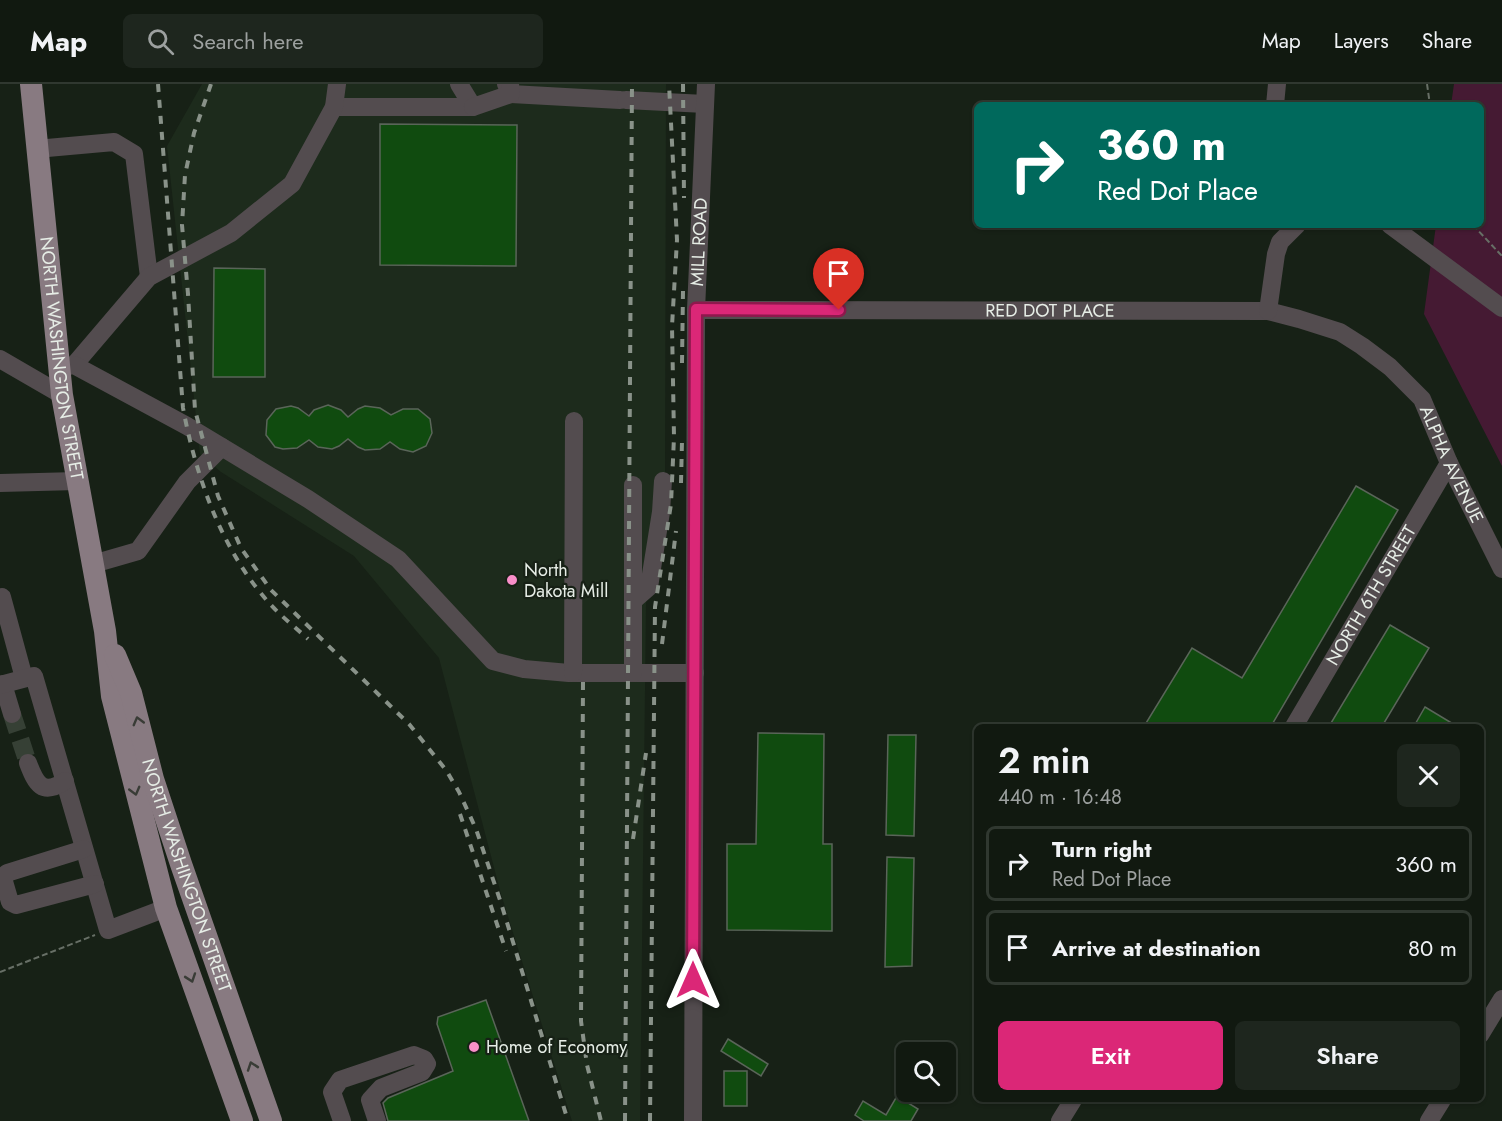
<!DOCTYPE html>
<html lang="en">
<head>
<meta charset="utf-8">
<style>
	:root { --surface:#111910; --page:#1e261e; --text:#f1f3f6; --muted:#9ca09f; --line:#303830; --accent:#db2777 }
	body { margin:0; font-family:Jost,sans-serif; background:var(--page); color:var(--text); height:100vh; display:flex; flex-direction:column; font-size:22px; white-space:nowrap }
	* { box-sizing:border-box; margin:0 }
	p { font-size:20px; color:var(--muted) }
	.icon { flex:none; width:33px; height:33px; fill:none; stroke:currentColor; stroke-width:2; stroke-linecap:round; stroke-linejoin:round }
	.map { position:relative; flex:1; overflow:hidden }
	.drawer { position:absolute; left:974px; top:640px; width:510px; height:378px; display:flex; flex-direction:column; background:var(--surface); border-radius:9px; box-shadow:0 2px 4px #0004,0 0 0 2px var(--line) }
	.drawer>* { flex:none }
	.top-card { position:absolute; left:974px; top:18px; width:510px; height:126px; border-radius:9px; box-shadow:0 2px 4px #0004,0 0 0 2px var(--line); background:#00695c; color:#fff; overflow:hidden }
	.controls { position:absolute; left:896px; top:958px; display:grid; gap:12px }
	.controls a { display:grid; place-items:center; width:60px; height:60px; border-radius:9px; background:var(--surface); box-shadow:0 2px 4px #0004,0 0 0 2px var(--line); font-size:30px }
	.pin { position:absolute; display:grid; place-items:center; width:51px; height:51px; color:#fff; margin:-62px -26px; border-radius:50% 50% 50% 0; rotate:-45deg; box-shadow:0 0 6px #0007 }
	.pin .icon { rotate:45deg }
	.me { position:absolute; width:66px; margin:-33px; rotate:0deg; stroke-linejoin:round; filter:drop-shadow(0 0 4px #0008) }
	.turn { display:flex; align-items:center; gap:21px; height:126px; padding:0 24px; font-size:27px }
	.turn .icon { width:78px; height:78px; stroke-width:2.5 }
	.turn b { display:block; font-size:42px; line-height:51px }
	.round { display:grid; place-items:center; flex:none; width:63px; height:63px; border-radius:9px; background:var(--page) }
	.summary { display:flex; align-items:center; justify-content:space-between; height:102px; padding:0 24px }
	h1 { font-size:36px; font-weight:600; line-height:45px }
	.cta { display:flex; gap:12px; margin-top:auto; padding:12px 24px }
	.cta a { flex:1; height:69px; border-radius:9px; background:var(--accent); color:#fff; font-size:24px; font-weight:600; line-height:69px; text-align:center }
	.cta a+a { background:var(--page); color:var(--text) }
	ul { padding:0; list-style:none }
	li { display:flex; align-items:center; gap:18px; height:75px; margin:0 12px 9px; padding:0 12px; border:3px solid var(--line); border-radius:9px }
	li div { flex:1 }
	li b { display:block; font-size:22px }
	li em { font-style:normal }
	header { display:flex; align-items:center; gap:36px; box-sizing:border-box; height:84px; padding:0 30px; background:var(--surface); border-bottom:2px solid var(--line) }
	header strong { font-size:28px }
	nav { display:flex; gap:33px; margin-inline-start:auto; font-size:21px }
	.search { width:420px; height:54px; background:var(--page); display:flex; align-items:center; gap:15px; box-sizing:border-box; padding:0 21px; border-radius:9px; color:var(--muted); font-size:22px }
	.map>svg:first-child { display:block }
	.built { fill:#1d2b1c }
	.green { fill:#451a33 }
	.building { fill:#104b0f; stroke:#5a6559; stroke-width:1.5 }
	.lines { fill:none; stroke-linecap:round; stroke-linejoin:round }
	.minor-tunnel { stroke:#364035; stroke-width:18; stroke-dasharray:18 9; stroke-linecap:butt }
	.path { stroke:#676f66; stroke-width:2; stroke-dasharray:6 3; stroke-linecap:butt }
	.minor { stroke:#534c4f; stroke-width:18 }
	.major { stroke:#887a81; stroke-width:22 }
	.rail { stroke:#899289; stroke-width:4; stroke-dasharray:8 8; stroke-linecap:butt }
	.oneway { stroke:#393c36 }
	.route-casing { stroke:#8e194d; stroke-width:15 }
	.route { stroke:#db2777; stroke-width:10 }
	.poi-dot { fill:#f98fc9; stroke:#172116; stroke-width:2 }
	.labels { text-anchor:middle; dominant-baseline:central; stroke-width:4.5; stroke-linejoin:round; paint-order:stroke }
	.street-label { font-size:18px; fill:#e6ede6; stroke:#172116 }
	.poi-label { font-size:18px; fill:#e6ede6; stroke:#172116; text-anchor:start }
</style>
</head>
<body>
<header>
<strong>Map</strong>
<div class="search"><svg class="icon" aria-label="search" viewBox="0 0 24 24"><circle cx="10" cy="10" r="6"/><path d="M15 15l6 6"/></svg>Search here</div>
<nav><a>Map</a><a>Layers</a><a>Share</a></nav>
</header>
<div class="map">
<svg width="1502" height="1037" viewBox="0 0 1502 1037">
	<rect width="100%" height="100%" fill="#172116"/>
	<path class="built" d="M202,0H666L665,396L646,520L640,1037H572L501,810L439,574L354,472L221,388L200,370L167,62Z"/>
	<path class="green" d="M1454,0H1502V382L1424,230L1436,141H1480V21H1451Z"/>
	<g class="building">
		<path d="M380,40L517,41L516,182L380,181Z"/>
		<path d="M214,184L265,185V293H213Z"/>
		<path d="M328,321L341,326L348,333L358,325L365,322L380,324L391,331L403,325H418L430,335L432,349L426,362L413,368L400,365L390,358L380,365L365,366L358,363L348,355L339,362L332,365L318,363L309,356L297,364L283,365L275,363L266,351L267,336L276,325L291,322L298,324L309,332L314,326Z"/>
		<path d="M1356,402L1398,426L1270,644H1143L1192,564L1242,594Z"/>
		<path d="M1390,541L1429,564L1381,644H1328Z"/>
		<path d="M1425,623L1460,644H1413Z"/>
		<path d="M758,649L824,650L823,760H832V847L727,846V760H756Z"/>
		<path d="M888,651H916L914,752L886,751Z"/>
		<path d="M887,773L914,774L912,882L885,883Z"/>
		<path d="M486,916L529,1037H388L383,1019L388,1014L453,987L437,940L438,933Z"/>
		<path d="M728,955L768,980L761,992L721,967Z"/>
		<rect x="724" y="987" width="23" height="35"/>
		<path d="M897,1012L918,1025L911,1037H864L855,1031L863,1017L886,1031Z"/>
	</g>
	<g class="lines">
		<path class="minor-tunnel" d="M12,630L28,679"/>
		<g class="path">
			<path d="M1427,0L1430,21"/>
			<path d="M1473,141L1502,172"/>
			<path d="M0,888L95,851"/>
		</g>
		<g class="minor">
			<path d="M506,0L511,10L620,16"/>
			<path d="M626,16L705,20"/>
			<path d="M1275,21L1277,0"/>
			<path d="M334,23H473L459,0"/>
			<path d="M473,23L511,10L510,0"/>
			<path d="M36,65L114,58L134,70L149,193"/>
			<path d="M1390,141L1502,224"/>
			<path id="s1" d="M696,226L1268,227L1299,235L1340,248L1362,262L1390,283L1422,315L1449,379L1502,485"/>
			<path d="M1268,227L1276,170L1280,158L1297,141"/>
			<path d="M0,275L62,311"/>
			<path d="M74,281L149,193L231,149L292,100L334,23L337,0"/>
			<path d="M59,284L74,281L187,342L308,415L398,475L493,577L524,585L569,589H695"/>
			<path d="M0,399L77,397"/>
			<path d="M93,480L138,467L187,398L222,363"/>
			<path d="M2,513L24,594"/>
			<path d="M633,517L649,503L661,428L663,397"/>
			<path d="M573,589L574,337"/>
			<path d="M633,589V401"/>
			<path d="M3,600L12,630"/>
			<path d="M0,601L34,592L108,846L166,824"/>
			<path id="s2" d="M1293,644L1449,379"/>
			<path d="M28,679C36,700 42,712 65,697"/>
			<path d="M84,765L7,789L3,794L10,818L16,821L95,800"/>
			<path d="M1480,951L1502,915"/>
			<path d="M342,1037L332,1008L340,996L414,971L424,975L427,980L422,988L381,1004L370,1016L377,1037"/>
			<path id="s3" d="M693,1037L696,226L706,0"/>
			<path d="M1060,1037L1073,1016"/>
			<path d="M1429,1037L1442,1016"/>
		</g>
		<g class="major">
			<path id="s4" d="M31,0L62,311L105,547L112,612L166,824L242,1037"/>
			<path id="s5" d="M115,571L131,609L153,695L181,780L271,1037"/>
		</g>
		<g class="rail">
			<path d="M158,0L183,324C196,393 222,468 271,521C282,533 296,544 308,555"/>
			<path d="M211,0L194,49L185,91L182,141L188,210L195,326L218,412L241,464L271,506L409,640L446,686L459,708L476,745L501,819L568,1037"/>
			<path d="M683,0L684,114"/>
			<path d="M682,279L683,207"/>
			<path d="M681,399L682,357"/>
			<path d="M662,560L676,447"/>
			<path d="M583,598L581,937L587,981L601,1037"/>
			<path d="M460,730L506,867"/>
			<path d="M633,755L646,669"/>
			<path d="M625,1037L632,0"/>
			<path d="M650,1037L655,523L671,420L674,353L672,242L677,156L669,0"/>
		</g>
	</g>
	<defs><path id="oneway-chevron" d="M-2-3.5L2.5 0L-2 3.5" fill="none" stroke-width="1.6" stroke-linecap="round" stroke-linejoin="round" transform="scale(1.5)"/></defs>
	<g class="oneway">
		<use href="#oneway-chevron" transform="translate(138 637) rotate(-105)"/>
		<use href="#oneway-chevron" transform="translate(135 707) rotate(75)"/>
		<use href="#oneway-chevron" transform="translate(191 894) rotate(71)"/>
		<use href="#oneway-chevron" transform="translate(252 982) rotate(-109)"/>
	</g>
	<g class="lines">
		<g class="route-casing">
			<path id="route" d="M693,896L696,225L839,226"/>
		</g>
		<use href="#route" class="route"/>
	</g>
	<g class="poi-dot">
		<circle cx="512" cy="496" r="6"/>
		<circle cx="474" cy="963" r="6"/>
	</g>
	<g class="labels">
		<g class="street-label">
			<text stroke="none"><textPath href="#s3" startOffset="879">MILL ROAD</textPath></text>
			<text stroke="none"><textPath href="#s1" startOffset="354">RED DOT PLACE</textPath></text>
			<text stroke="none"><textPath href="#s4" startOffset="276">NORTH WASHINGTON STREET</textPath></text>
			<text stroke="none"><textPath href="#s1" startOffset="825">ALPHA AVENUE</textPath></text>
			<text stroke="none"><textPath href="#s2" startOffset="154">NORTH 6TH STREET</textPath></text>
			<text stroke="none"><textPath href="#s5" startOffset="232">NORTH WASHINGTON STREET</textPath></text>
		</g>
		<g class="poi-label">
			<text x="524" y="486">North<tspan x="524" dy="21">Dakota Mill</tspan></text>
			<text x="486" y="963">Home of Economy</text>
		</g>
	</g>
</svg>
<div class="controls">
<a><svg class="icon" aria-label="search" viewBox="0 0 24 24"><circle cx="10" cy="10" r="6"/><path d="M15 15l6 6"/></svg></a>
</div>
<div class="pin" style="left:839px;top:226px;background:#d93025"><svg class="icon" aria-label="arrive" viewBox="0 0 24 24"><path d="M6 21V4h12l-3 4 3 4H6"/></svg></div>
<svg class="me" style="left:693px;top:896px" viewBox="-20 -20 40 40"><path d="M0-17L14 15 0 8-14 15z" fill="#db2777" stroke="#fff" stroke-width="4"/></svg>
<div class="top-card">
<div class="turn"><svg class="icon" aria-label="right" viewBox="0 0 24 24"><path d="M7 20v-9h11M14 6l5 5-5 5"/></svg><div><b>360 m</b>Red Dot Place</div></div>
</div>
<section class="drawer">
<div class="summary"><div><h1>2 min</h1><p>440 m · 16:48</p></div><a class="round"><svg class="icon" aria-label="close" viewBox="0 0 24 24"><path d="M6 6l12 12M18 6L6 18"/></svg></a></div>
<ul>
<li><svg class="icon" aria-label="right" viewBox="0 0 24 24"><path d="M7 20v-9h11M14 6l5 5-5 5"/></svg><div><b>Turn right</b><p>Red Dot Place</p></div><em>360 m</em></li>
<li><svg class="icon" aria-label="arrive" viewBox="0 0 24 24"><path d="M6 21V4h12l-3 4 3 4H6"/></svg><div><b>Arrive at destination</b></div><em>80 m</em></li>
</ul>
<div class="cta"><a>Exit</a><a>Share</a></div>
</section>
</div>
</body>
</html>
